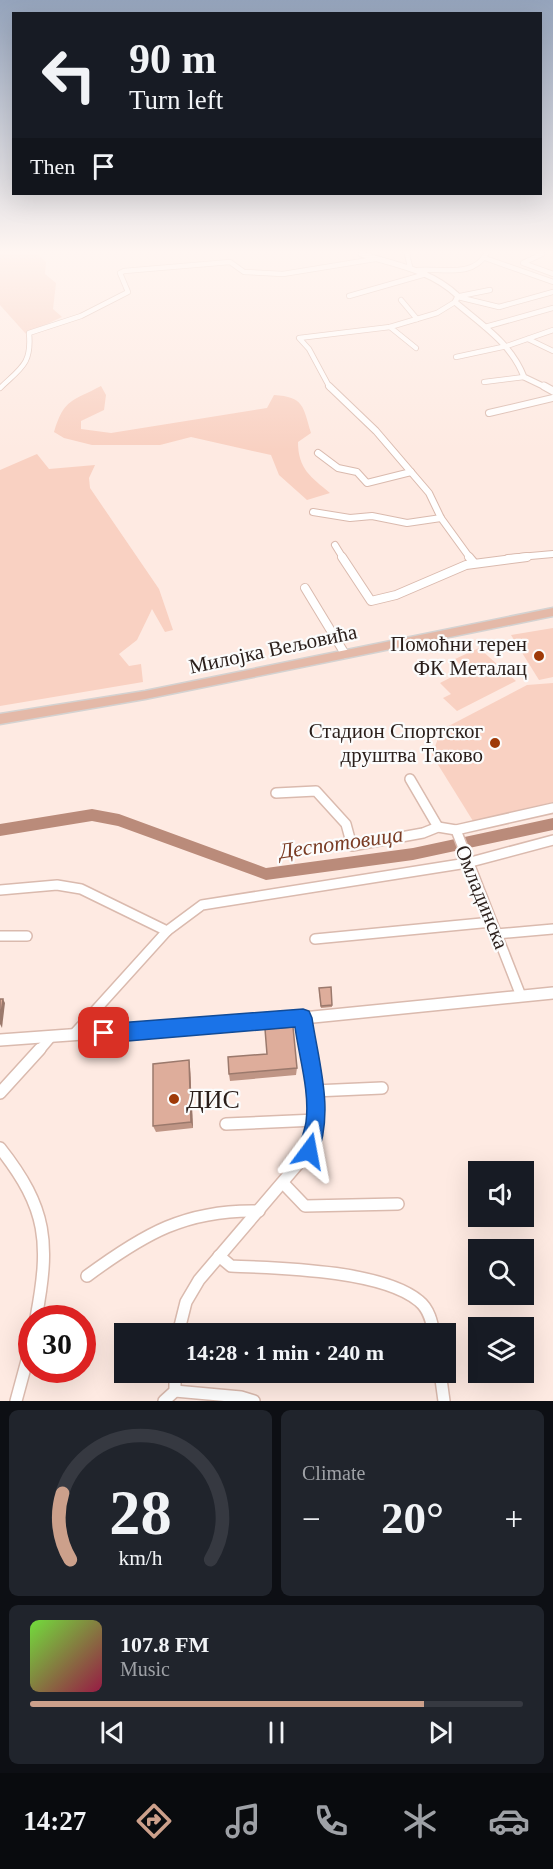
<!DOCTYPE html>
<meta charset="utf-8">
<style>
body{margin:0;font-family:"Times New Roman",serif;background:#20242c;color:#f1f3f6;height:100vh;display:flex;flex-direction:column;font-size:22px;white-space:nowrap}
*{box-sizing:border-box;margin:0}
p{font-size:20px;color:#9ea1a6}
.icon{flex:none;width:33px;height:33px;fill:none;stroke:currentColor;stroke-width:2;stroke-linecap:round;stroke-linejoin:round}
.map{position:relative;height:1401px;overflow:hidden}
.details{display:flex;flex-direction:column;gap:9px;padding:9px;background:#0d0f14;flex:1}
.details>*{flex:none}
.banner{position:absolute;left:12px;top:12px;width:530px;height:183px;border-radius:0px;box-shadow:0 6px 24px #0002;background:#171b24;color:#f1f3f6;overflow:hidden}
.fabs{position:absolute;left:468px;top:1161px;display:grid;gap:12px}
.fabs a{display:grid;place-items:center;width:66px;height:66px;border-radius:0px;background:#171b24;box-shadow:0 6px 24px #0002;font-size:30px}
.speed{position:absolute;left:18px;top:1305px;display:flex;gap:12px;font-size:30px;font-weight:700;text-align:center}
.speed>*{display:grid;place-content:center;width:78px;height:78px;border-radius:50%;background:#171b24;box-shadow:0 6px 24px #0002;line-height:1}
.speed .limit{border:9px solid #d22;background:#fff;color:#111}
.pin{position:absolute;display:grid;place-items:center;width:51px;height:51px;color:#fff;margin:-26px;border-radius:12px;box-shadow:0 3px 9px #0006}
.me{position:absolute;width:66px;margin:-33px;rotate:13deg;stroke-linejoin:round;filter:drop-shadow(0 0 4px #0008)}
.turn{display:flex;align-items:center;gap:21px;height:126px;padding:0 18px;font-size:27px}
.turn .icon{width:78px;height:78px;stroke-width:2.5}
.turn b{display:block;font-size:42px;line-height:51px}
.then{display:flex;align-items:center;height:57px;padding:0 18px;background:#0003;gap:12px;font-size:22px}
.big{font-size:45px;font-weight:600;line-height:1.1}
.details .tile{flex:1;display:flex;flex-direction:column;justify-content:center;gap:9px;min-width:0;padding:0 21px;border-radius:9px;background:#20242c}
.details .dial{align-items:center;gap:0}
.dial svg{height:156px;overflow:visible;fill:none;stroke:#363941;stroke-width:7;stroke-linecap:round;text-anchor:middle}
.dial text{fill:#f1f3f6;stroke:none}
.song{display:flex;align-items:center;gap:18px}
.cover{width:72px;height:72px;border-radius:9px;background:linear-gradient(135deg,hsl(100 70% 55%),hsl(340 70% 35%))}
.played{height:6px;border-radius:3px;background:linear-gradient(90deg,#cca08b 80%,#363941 80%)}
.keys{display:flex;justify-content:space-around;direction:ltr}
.heat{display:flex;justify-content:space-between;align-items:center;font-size:33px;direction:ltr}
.details .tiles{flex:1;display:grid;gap:9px;grid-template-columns:1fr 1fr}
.tile:last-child{grid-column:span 2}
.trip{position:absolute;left:114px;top:1323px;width:342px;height:60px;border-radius:0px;background:#171b24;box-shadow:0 6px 24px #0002;font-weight:600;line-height:60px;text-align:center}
.dock{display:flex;height:96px;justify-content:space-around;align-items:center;background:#090b0e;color:#9ea1a6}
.dock .icon{width:42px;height:42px}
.dock .selected{color:#cca08b}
.dock b{font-size:27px;color:#f1f3f6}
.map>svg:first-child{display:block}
.green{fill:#f9d1c2}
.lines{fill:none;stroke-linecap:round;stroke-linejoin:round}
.river{fill:#ba8b7a;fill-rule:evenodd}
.minor-far4-casing{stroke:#dabaae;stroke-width:6}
.minor-far3-casing{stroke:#dabaae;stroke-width:8}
.minor-far2-casing{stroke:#dabaae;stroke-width:10}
.minor-far1-casing{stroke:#dabaae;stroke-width:12}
.minor-casing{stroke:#dabaae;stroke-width:14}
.tertiary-far2-casing{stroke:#dabaae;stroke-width:7}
.tertiary-far1-casing{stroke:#dabaae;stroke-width:9}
.tertiary-casing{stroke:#dabaae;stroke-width:14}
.primary-casing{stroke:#d4d2d1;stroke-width:3}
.minor-far4{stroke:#fff;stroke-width:4.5}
.minor-far3{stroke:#fff;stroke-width:6}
.minor-far2{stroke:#fff;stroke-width:8}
.minor-far1{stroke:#fff;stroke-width:9}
.minor{stroke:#fff;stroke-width:11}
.tertiary-far2{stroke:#fff;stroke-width:5}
.tertiary-far1{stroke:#fff;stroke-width:7}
.tertiary{stroke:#fff;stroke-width:11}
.primary{fill:#e4b9a8;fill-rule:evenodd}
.wall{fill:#bf9585}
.shaded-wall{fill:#9b796c}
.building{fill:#dead9b;stroke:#9b796c;stroke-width:1.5}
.route{fill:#1a73e8;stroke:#114b97;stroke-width:1.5}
.poi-dot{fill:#9f3a08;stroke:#fcfcfc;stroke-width:2}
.labels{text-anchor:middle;stroke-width:4.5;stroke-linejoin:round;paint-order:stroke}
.poi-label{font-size:21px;fill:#2a1e1a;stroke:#fcfcfc;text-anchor:end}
.street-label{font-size:21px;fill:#2a1e1a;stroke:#fcfcfc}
.water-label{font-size:22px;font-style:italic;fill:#7a3c24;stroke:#fcfcfc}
.near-poi-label{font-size:26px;fill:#2a1e1a;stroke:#fcfcfc;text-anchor:start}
</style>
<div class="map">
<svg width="553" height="1401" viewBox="0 0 553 1401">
<rect width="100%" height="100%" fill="#feeae2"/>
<g class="green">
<polygon points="0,254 38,254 46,262 45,274 56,283 53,309 62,317 26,334 0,305"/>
<path d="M101,386l5,9 -2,15 -23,11v8l30,4 156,-25 7,-13c30,2 29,11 37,38l-13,9c0,27 13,35 32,51l-23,7 -28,-25 -8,-20 -80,-18 -31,8h-68l-28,-7 -10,-6c10,-34 19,-31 47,-46z"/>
<polygon points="37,454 49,469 95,465 89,478 90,488 159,589 173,630 165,632 152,609 137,640 119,654 129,666 141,664 143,682 0,706 0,470"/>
<polygon points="553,628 553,677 539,680 511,635"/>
<polygon points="479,648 516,681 457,711 443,698 451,694 440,683 465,670 455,659"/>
<polygon points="553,683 553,802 496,819 473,821 432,755 441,730 527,685"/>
</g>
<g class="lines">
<polygon class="river" points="92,809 119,814 266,868 413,848 553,818 553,830 413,860 266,880 118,826 92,821 0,836 0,824"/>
<defs>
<g id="minor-far4">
<polyline points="407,254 410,267"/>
<polyline points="542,254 523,263 553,274"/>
<polyline points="485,258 553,282"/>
<path d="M418,270c23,-2 55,8 68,-16"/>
<polyline points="349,296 426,274"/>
<polyline points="460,296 490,290"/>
<polyline points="458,297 499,307 553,292"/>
<polyline points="401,300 417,319"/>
<polyline points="485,327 553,308"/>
<polyline points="528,339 553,351"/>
<polyline points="416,348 390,327 437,313 455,302"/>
<polyline points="456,357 507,346 553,330"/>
<polyline points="484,382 524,377"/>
<path d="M0,388c21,-20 32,-24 29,-55l52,-17 47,-24 -8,-19 4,-2 106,-9 14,10 39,2 92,-15"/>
<polyline points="330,388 309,349 299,338 390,327"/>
</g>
<g id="minor-far3">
<polyline points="329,386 376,431 429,493 441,518 470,558"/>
<polyline points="489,413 553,398"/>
<polyline points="318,453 338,468 357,472 367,483 411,472"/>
<polyline points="313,512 350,518 372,516 407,523 441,518"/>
<polyline points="335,545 343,558"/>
<polyline points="508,558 553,554"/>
</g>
<g id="minor-far2">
<polyline points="342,557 371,601 396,595 466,565 527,557"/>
<polyline points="469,557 474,563"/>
<polyline points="305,588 345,654"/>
</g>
<g id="minor-far1">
<polyline points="410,779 438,827"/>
<polyline points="276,793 316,791 346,824 352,846 423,833 438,827 456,830 553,808"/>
<polyline points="456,830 521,996"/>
<polyline points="0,890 57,885 81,889 167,931"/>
<polyline points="496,934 553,929"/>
<polyline points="0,936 27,936"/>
<polyline points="315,939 492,922"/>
<polyline points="303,1018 308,1051"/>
<polyline points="73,1035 167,931 202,905 467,863 553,840"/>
<polyline points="39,1051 50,1038"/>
</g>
<g id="minor">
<polyline points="314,1091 382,1088"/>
<polyline points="0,1093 40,1049"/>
<polyline points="226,1124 316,1120"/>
<path d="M0,1148c48,61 50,95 36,170"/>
<polyline points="283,1183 305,1206 398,1204"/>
<path d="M219,1256l12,10c48,2 151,4 188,35 10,8 13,21 15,33"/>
<path d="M87,1276c57,-42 99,-67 172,-65"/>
<polyline points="178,1334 186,1302 199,1280 309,1151 316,1120 316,1104 308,1049"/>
<polyline points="440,1372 444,1401"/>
<polyline points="175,1391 241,1397 254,1401"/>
<polyline points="16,1401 32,1342"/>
<polyline points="164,1401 175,1391 175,1372"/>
</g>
<path id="tertiary-far2" d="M361,254c35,11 70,16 97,42l-3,6c27,23 56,41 69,75l23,11"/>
<polyline id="tertiary-far1" points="544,386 553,391"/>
<polyline id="tertiary" points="0,1040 303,1018 553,993"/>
<polygon id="primary" points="553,608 553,616 145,699 0,724 0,714 145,691"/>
</defs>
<use href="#minor-far4" class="minor-far4-casing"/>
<use href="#minor-far3" class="minor-far3-casing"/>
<use href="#minor-far2" class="minor-far2-casing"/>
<use href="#minor-far1" class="minor-far1-casing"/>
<use href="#minor" class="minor-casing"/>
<use href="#tertiary-far2" class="tertiary-far2-casing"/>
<use href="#tertiary-far1" class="tertiary-far1-casing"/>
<use href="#tertiary" class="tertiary-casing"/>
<use href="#primary" class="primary-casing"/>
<use href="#minor-far4" class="minor-far4"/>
<use href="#minor-far3" class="minor-far3"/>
<use href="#minor-far2" class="minor-far2"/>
<use href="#minor-far1" class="minor-far1"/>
<use href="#minor" class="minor"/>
<use href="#tertiary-far2" class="tertiary-far2"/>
<use href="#tertiary-far1" class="tertiary-far1"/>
<use href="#tertiary" class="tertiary"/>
<use href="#primary" class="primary"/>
</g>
<g class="wall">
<polygon points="331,987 332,1007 321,1008 319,990"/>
<polygon points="189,1060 190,1067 193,1128 156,1132 153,1126"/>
<polygon points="297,1068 296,1075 230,1081 229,1074"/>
</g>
<g class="shaded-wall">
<polygon points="3,999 5,1003 2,1028 0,1024 0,1021"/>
<polygon points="189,1060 190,1067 193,1128 191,1122"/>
</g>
<g class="building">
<polygon points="331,987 332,1005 321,1006 319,988"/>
<polygon points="0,999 3,999 0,1021"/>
<polygon points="293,1027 297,1068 229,1074 228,1057 267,1054 265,1029"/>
<polygon points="189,1060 191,1122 153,1126 153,1064"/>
</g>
<linearGradient id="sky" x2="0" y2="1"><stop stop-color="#95a4bc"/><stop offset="0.56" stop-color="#fff6f2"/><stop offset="1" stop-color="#fff6f2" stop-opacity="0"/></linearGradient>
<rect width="553" height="450" fill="url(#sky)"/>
<path class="route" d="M303,1009l6,2 3,7c7,46 23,95 4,140l-7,3 -7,-3c-5,-12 2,-24 4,-36 4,-30 -7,-65 -11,-95l-191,16 -6,-3 -3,-7 3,-6 6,-3z"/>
<g class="poi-dot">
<circle cx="539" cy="656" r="6"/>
<circle cx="495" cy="743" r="6"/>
<circle cx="174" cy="1099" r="6"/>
</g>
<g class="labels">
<g class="poi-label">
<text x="527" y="651">Помоћни терен<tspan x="527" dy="24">ФК Металац</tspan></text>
<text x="483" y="738">Стадион Спортског<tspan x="483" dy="24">друштва Таково</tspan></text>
</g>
<g class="street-label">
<text transform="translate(273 649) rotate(-12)" y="7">Милојка Вељовића</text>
<text transform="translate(482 897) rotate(68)" y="7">Омладинска</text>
</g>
<g class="water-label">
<text transform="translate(341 842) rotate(-8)" y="8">Деспотовица</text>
</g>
<g class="near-poi-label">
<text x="186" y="1108">ДИС</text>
</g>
</g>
</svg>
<div class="fabs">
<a><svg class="icon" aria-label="sound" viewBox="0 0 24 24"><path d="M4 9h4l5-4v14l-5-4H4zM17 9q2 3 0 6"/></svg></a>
<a><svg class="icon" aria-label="search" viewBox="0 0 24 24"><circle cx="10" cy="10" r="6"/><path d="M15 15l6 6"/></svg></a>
<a><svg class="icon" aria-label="layers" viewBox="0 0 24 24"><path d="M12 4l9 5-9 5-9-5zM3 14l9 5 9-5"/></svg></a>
</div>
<div class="speed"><div class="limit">30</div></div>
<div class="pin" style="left:104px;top:1033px;background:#d93025"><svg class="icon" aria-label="arrive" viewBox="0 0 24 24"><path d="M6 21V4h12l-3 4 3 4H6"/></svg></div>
<svg class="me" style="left:309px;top:1151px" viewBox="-20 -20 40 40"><path d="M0-17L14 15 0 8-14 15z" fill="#1a73e8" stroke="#fff" stroke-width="4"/></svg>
<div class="trip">14:28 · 1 min · 240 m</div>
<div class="banner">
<div class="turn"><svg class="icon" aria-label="left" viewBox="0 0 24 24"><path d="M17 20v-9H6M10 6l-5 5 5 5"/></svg><div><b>90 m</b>Turn left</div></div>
<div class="then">Then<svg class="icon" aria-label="arrive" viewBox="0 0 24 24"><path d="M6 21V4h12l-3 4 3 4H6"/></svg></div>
</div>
</div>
<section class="details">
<div class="tiles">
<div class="tile dial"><svg viewBox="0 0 100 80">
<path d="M14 69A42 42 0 1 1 86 69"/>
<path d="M14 69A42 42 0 0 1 10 35" stroke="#cca08b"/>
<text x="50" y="56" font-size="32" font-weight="700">28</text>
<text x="50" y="72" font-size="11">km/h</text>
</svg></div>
<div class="tile"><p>Climate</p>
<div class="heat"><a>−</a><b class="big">20°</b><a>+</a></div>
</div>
<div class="tile">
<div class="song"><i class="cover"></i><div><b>107.8 FM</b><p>Music</p></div></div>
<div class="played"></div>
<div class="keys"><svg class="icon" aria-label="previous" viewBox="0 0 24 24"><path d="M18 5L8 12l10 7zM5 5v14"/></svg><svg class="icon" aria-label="pause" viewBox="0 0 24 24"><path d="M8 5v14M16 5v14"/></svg><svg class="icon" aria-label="next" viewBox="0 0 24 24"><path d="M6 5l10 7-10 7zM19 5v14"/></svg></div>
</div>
</div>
</section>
<nav class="dock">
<b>14:27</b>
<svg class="icon selected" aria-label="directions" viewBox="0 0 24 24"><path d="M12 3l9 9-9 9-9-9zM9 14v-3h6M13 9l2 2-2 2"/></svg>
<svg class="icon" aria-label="music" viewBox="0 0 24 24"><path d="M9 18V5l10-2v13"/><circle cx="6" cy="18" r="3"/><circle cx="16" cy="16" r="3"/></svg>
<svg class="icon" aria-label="phone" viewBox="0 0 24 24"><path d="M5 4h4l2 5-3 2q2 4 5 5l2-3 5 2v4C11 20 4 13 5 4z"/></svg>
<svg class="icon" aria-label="climate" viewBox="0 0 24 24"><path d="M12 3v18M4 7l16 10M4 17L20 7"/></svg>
<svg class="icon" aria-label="car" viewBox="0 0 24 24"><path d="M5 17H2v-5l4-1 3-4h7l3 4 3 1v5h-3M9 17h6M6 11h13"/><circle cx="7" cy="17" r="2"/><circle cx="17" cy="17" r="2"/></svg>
</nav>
